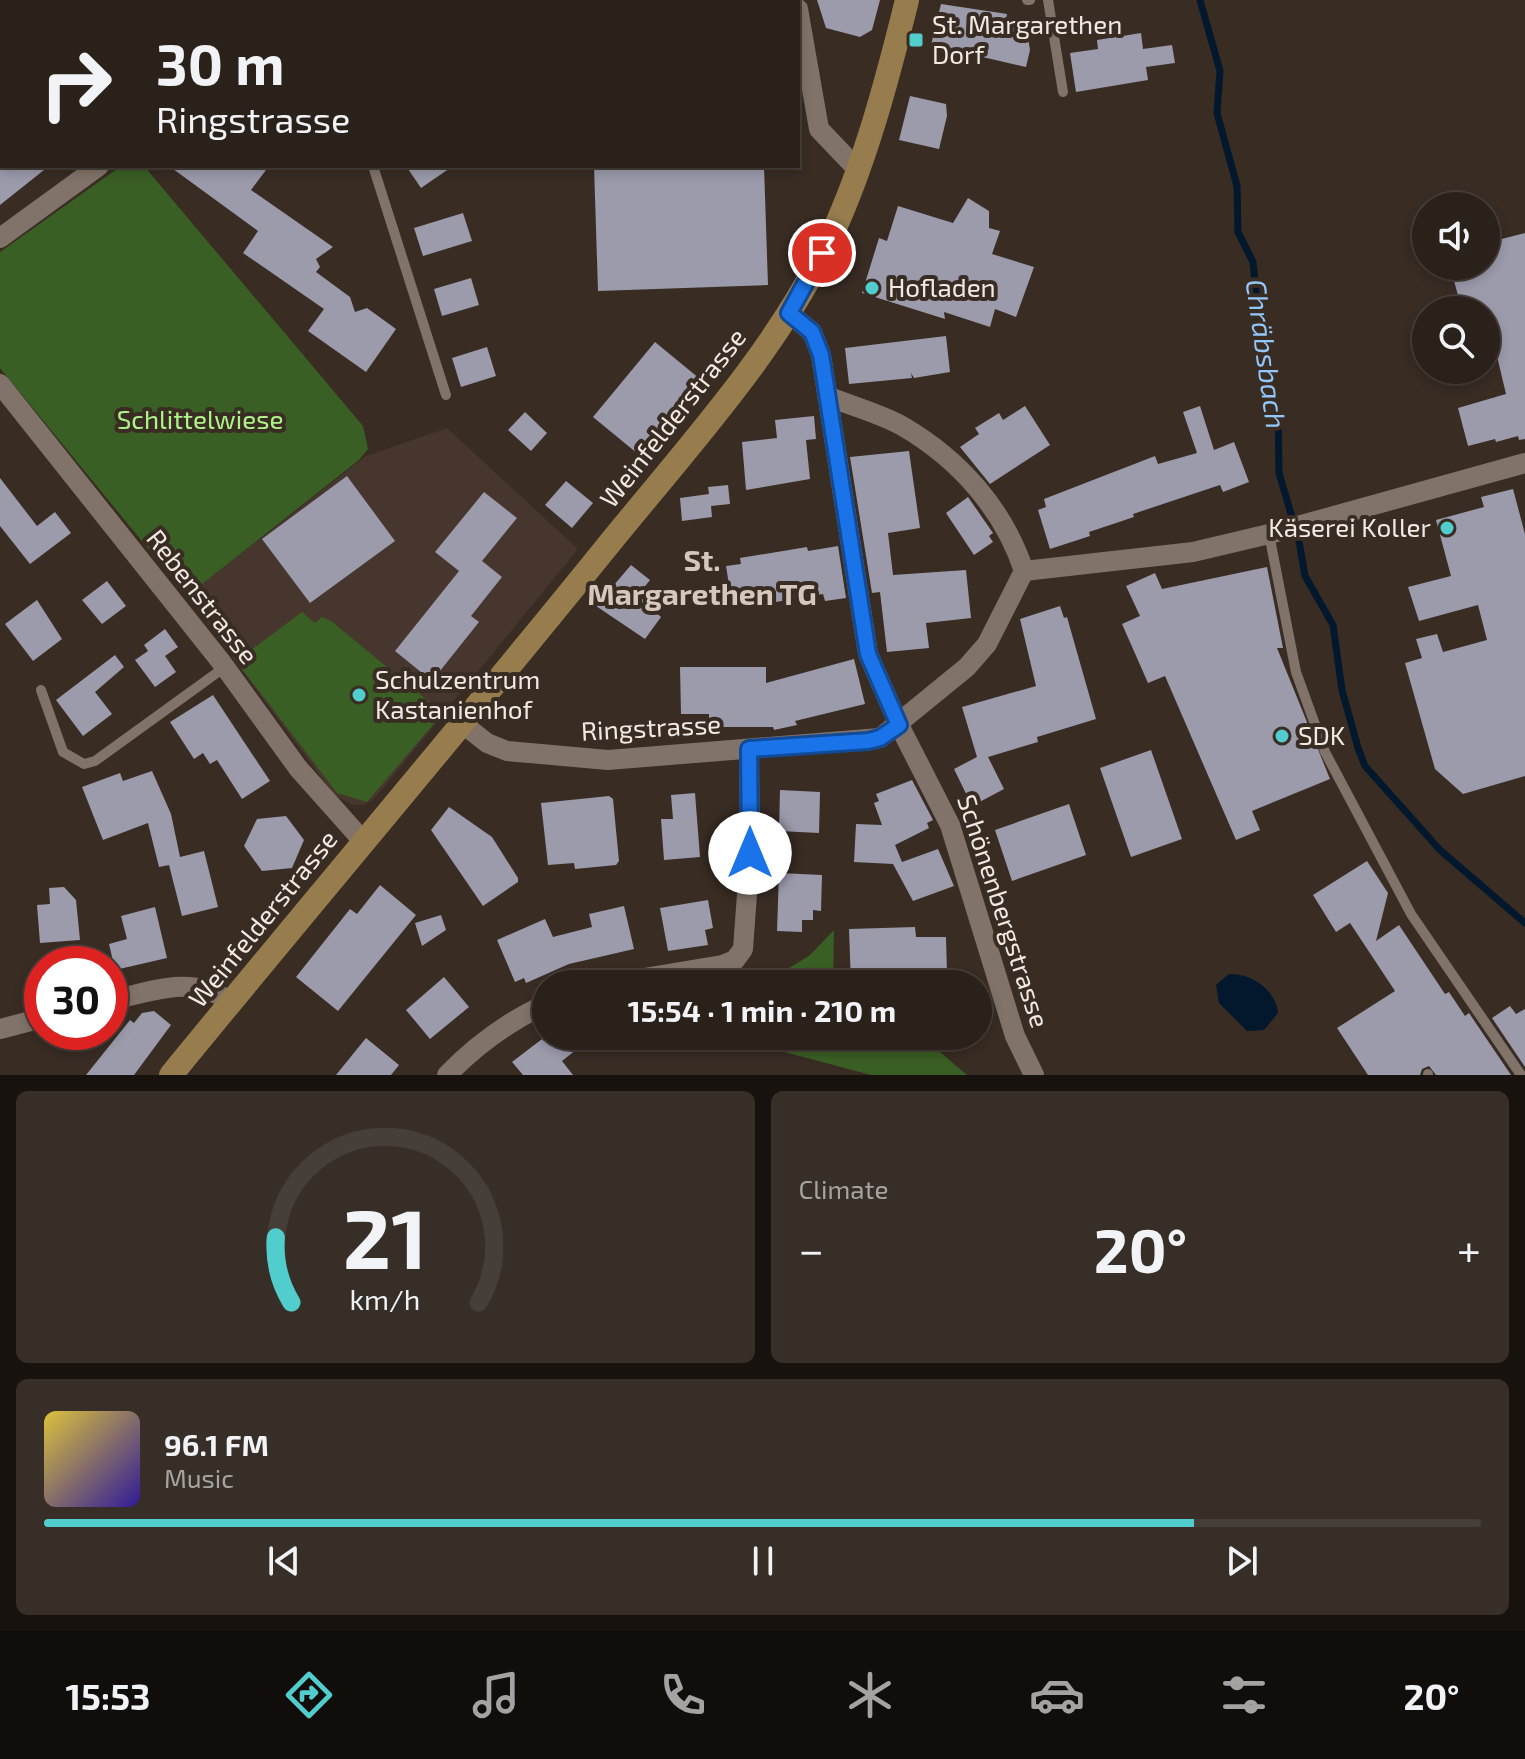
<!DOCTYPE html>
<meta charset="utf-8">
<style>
body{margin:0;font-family:"Exo 2",sans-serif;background:#362e27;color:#f1f3f6;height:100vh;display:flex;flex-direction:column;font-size:30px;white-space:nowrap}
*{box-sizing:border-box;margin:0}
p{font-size:26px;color:#a5a3a2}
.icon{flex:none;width:44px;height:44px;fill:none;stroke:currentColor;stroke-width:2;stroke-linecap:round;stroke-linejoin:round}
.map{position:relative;height:1075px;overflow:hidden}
.details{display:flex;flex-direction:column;gap:16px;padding:16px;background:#17120e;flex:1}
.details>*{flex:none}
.banner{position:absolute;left:0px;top:0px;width:800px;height:168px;box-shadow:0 4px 12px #0003,0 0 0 2px #463e39;background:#2a211a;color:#f1f3f6;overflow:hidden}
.tools{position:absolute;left:1412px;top:192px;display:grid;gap:16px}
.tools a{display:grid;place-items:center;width:88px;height:88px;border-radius:50%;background:#2a211a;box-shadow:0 4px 12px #0003,0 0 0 2px #463e39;font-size:40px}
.speed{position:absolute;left:24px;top:946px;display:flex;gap:16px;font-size:40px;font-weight:700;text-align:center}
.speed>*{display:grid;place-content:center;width:104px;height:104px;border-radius:50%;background:#2a211a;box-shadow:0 4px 12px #0003,0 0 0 2px #463e39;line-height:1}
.speed .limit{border:12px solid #d22;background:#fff;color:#111}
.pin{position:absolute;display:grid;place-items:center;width:68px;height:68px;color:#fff;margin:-34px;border:4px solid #fff;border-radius:50%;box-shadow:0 2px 8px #0007}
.me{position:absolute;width:88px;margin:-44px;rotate:0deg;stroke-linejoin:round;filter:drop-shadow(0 0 6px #0008)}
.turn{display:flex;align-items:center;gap:28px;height:168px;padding:0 24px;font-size:36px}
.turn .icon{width:104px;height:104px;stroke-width:2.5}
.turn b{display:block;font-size:56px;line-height:68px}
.big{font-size:60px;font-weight:700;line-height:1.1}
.details .tile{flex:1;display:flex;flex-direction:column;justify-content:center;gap:12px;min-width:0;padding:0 28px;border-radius:12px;background:#362e27}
.details .dial{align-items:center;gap:0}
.dial svg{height:208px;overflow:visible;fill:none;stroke:#463e39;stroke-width:7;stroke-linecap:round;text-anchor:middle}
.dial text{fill:#f1f3f6;stroke:none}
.song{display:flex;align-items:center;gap:24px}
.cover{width:96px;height:96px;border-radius:12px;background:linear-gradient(135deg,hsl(50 70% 55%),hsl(250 70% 35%))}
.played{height:8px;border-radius:4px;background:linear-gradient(90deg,#52cdcd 80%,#463e39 80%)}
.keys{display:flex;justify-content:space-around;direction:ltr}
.heat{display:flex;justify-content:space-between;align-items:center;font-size:44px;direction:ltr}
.details .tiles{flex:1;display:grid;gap:16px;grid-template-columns:1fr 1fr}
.tile:last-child{grid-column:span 2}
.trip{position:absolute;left:532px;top:970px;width:460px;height:80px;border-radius:40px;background:#2a211a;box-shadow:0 4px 12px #0003,0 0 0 2px #463e39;font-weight:700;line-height:80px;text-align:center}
.menu{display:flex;height:128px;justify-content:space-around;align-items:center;background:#110d0a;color:#a5a3a2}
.menu .icon{width:56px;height:56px}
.menu .current{color:#52cdcd}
.menu b{font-size:36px;color:#f1f3f6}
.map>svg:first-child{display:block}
.education{fill:#47362d}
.green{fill:#3a5f24}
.water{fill:#03182c}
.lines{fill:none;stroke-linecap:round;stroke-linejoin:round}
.stream{stroke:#03182c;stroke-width:7}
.building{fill:#9b9bac}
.lane{stroke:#817369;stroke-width:10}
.street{stroke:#817369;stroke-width:20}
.secondary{stroke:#977c4d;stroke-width:24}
.route-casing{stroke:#114b97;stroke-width:20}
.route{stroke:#1a73e8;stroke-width:14}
.poi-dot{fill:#52cdcd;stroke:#382c23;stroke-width:3}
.labels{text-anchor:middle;stroke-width:8;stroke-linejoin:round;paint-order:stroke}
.poi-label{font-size:26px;fill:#f1e9e3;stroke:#382c23;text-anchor:start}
.street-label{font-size:26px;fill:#f1e9e3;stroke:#382c23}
.park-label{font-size:26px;fill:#aff28a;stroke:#382c23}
.water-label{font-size:28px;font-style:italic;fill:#93c6f9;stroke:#382c23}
.quarter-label{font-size:30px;font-weight:bold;fill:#d6c6bb;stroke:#382c23}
</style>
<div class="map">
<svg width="1525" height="1075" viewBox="0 0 1525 1075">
<rect width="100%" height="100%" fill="#382c23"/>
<polygon class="education" points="447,428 578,549 374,799 364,805 353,805 334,795 187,596 366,456"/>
<g class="green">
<polygon points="121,166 144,166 363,426 368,449 359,460 187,596 0,368 0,252"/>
<polygon points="302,612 315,623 322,617 331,621 443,713 367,802 337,793 236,661"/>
<polygon points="834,930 833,984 708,984 710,976 772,978 809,956"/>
<polygon points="724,1036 921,1036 967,1075 871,1075"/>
</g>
<path class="water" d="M1229,974c22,-1 47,16 49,39l-14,17 -17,1 -28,-28 -3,-18z"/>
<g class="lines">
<polyline class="stream" points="1200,0 1220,71 1217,113 1237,186 1238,232 1253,262 1264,369 1278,408 1279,473 1299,541 1305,576 1333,625 1342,690 1358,748 1365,766 1440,850 1525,923"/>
</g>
<g class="building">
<polygon points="817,0 880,0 872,30 860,37 826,28"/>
<polygon points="941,4 1007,14 1006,20 1026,25 1030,50 1026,67 931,45"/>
<polygon points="1141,33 1143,49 1172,45 1175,63 1146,67 1148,80 1076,92 1070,53 1098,49 1097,40"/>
<polygon points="910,96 946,104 947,116 939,149 899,140"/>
<polygon points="0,166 49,166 0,205"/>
<polygon points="169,166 269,166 251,190 333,247 316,259 320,267 316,272 350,297 355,312 367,308 396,329 366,372 308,331 324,309 243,253 258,231"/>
<polygon points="406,166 453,166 421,188"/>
<polygon points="594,166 764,166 768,285 598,291"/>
<polygon points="968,198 989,211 989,228 1000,231 992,254 1034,267 1016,317 995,309 990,327 944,312 945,319 862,293 879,238 887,241 898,206 953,223"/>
<polygon points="463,213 472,241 423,256 414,228"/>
<polygon points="1525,233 1525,439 1519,440 1518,436 1496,442 1495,439 1468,446 1458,408 1506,394 1486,310 1462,310 1450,266 1486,266 1486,243"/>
<polygon points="471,278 479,305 442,316 434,289"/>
<polygon points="946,336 950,372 914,378 911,373 912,378 849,384 845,348"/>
<polygon points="655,342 700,379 638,454 593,417"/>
<polygon points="487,347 496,376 461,387 452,358"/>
<polygon points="1025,406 1050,445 990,484 960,447 979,434 975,428 999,413 1003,420"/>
<polygon points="1200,406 1214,450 1234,442 1249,482 1223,492 1220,485 1133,514 1134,517 1089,532 1090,536 1050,549 1038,510 1046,507 1044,499 1155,456 1158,464 1197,453 1183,412"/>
<polygon points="525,412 547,433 531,451 508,430"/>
<polygon points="814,416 816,439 806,440 810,479 746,490 742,442 777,438 775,420"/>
<polygon points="909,451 920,528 888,533 893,575 966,570 971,618 926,623 929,648 887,652 880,592 872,593 850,457"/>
<polygon points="347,476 395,541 310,603 262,539"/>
<polygon points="0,478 37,526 55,512 71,533 30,564 0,526"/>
<polygon points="566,481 593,503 572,528 545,505"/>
<polygon points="728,485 730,504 711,506 712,517 682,521 680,498 709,494 708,487"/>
<polygon points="1513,489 1525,534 1525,776 1463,794 1435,769 1405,663 1422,658 1416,639 1437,634 1443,652 1487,640 1478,605 1419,621 1408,587 1451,576 1436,520 1484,507 1481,497"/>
<polygon points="484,492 517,518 482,561 502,577 471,616 479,622 432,681 395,651 459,571 435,552"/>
<polygon points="968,497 993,533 989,536 993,542 974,555 946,513"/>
<polygon points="838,546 846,598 825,601 823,594 770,603 769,600 732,604 726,566 741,564 740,558 807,547 808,551"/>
<polygon points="631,565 650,580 638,595 661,617 645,639 596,606"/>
<polygon points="1267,567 1283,648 1277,648 1330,779 1252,811 1260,830 1236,840 1165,676 1148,683 1122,624 1140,616 1126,586 1155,573 1162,589"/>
<polygon points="107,581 126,606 102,624 82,600"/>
<polygon points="37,600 62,639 33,661 5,624"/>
<polygon points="1060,606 1064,618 1067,617 1096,719 1037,737 1038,742 988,757 1004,789 972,806 954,769 977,757 962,707 1036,686 1020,619"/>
<polygon points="165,629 178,647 165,656 176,672 155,687 135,660 148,651 144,645"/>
<polygon points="115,655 124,667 95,692 112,714 83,736 56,700"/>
<polygon points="854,659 865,704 795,721 797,725 774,730 773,727 709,727 709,714 681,714 680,667 766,667 766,683"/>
<polygon points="213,695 270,781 242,799 217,760 210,764 203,753 194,759 170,722"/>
<polygon points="1151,750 1182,839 1131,857 1100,768"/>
<polygon points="152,771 171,814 180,857 204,851 218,907 182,916 169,865 159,867 148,823 103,840 82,787 120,773 123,781"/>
<polygon points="912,780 933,820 927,823 929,828 895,845 902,862 938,849 954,886 913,901 893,864 854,862 856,824 882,825 874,803 879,801 876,794"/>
<polygon points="780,790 820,792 819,833 779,831"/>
<polygon points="695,793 700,857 664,860 661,819 673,819 671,795"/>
<polygon points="609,796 613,799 619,861 616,865 575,869 574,863 548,865 541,803"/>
<polygon points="1069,804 1086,855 1012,881 995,830"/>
<polygon points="449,807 492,837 518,878 518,882 483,906 431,830"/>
<polygon points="286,816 304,840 292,868 262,871 244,846 257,819"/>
<polygon points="1367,861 1388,893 1376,941 1399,925 1445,994 1449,992 1465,1016 1469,1013 1511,1075 1436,1075 1429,1066 1422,1069 1420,1075 1368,1075 1337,1028 1395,991 1350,923 1336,932 1313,895"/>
<polygon points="779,873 822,875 821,911 813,910 813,920 802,920 802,932 777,931"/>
<polygon points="380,885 416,915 338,1011 296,977 350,909 357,914"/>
<polygon points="64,887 76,900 80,940 40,943 37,905 50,904 49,888"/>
<polygon points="708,900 713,928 705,930 708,945 668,951 660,908"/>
<polygon points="624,906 634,949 569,964 526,983 524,978 515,982 497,940 545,919 553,937 592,927 589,914"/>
<polygon points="155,907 167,958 115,970 109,944 127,939 121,916"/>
<polygon points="441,915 446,930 422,946 415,923"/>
<polygon points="915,927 916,937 946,937 947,974 914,975 915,983 851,984 849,929"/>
<polygon points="444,977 469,1007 430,1039 406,1010"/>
<polygon points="1510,1006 1516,1014 1525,1009 1525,1067 1492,1018"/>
<polygon points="154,1011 171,1025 134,1075 86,1075 130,1020 134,1023 142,1013"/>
<polygon points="546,1036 566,1036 577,1049 562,1061 573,1075 523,1075 512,1062"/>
<polygon points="366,1038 399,1065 391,1075 336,1075"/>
</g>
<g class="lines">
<g class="lane">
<polyline points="1027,0 1030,0"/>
<polyline points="1048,0 1063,92"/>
<polyline points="373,166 446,395"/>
<polyline points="1269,534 1296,672 1325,752 1411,914 1521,1075"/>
<polyline points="41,690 63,752 84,764 95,761 225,667"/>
<polyline points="1428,1074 1428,1075"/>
</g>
<g class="street">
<polyline points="327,2 330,0"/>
<polyline points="798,9 819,129 858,170"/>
<polyline points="0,238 99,166"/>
<polyline points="789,313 812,332 821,355 868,654 899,725 950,825 1015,1036 1034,1075"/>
<polyline points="0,384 222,663 298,768 363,841"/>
<path d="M830,397c24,10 52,17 74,30 56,33 100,83 120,144"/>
<polyline points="1024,571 1193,552 1269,534 1525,463"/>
<polyline points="463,724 487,743 507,751 608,760 880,738 967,667 987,644 1024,571"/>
<polyline points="608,984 722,965 735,960 743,949 750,853 749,749"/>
<path d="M110,1001c43,-10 82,-27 121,1"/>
<polyline points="0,1029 42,1018"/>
<path d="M447,1075c30,-31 60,-53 99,-71"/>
</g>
<path class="secondary" d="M171,1075c144,-176 291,-349 434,-526 79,-98 170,-195 225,-310 35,-75 57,-158 77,-239"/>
</g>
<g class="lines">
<defs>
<polyline id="route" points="750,853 749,749 868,741 880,738 899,725 868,654 821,355 812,332 789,313 822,253"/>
</defs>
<use href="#route" class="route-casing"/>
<use href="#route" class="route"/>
</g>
<g class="poi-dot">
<rect x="908" y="32" width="16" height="16" rx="4"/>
<circle cx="872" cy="288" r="8"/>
<circle cx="1447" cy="528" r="8"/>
<circle cx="359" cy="695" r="8"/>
<circle cx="1282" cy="736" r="8"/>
</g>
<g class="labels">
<g class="poi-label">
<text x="932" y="34">St. Margarethen<tspan x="932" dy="30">Dorf</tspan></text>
<text x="888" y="297">Hofladen</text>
<text x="1431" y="537" text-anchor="end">Käserei Koller</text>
<text x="375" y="689">Schulzentrum<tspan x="375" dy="30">Kastanienhof</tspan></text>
<text x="1298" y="745">SDK</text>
</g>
<g class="street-label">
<text transform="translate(673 418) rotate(-52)" y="9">Weinfelderstrasse</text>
<text transform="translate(202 597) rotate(52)" y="9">Rebenstrasse</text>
<text transform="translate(651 728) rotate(-3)" y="9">Ringstrasse</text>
<text transform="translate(1003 911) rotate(72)" y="9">Schönenbergstrasse</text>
<text transform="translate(263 919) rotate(-51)" y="9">Weinfelderstrasse</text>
</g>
<g class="park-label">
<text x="200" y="429">Schlittelwiese</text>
</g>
<g class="water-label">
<text transform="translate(1266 354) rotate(82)" y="10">Chräbsbach</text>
</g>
<g class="quarter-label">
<text x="702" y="571">St.<tspan x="702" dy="34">Margarethen TG</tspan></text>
</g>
</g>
</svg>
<div class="tools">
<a><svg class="icon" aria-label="sound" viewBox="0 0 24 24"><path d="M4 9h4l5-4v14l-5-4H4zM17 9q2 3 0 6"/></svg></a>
<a><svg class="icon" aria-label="search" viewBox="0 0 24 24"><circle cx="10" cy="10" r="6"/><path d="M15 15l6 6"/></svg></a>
</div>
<div class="speed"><div class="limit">30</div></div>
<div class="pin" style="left:822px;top:253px;background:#d93025"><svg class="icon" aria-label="arrive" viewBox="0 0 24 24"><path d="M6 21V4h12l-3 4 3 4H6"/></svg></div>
<svg class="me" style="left:750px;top:853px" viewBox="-20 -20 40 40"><circle r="19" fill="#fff"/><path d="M0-13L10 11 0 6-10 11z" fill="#1a73e8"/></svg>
<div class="trip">15:54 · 1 min · 210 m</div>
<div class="banner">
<div class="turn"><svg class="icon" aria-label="right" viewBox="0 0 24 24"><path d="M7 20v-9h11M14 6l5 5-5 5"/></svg><div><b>30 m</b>Ringstrasse</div></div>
</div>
</div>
<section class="details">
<div class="tiles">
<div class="tile dial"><svg viewBox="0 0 100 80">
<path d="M14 69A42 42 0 1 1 86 69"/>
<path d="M14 69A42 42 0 0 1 8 44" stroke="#52cdcd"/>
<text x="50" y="56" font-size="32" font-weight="700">21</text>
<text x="50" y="72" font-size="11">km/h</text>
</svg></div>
<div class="tile"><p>Climate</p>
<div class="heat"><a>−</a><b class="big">20°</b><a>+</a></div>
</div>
<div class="tile">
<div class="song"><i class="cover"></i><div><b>96.1 FM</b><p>Music</p></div></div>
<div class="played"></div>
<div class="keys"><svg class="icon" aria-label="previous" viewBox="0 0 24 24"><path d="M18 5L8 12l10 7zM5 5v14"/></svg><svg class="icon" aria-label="pause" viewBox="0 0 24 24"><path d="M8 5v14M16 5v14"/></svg><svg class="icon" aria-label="next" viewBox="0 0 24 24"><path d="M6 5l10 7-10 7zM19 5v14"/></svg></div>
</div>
</div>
</section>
<nav class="menu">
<b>15:53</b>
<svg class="icon current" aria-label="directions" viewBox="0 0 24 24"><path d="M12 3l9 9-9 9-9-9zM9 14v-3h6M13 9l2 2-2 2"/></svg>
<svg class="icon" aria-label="music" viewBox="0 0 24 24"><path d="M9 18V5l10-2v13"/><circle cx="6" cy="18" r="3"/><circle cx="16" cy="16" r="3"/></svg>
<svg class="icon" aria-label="phone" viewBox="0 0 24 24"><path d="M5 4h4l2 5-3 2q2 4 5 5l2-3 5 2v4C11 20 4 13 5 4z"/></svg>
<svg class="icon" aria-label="climate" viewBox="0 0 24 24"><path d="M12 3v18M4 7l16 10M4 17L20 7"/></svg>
<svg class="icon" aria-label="car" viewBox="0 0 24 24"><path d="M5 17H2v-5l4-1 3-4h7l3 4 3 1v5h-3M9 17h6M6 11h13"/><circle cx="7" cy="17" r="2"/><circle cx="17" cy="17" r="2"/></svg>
<svg class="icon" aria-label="filters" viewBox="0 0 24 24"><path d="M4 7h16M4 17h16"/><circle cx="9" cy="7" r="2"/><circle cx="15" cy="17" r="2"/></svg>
<b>20°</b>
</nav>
